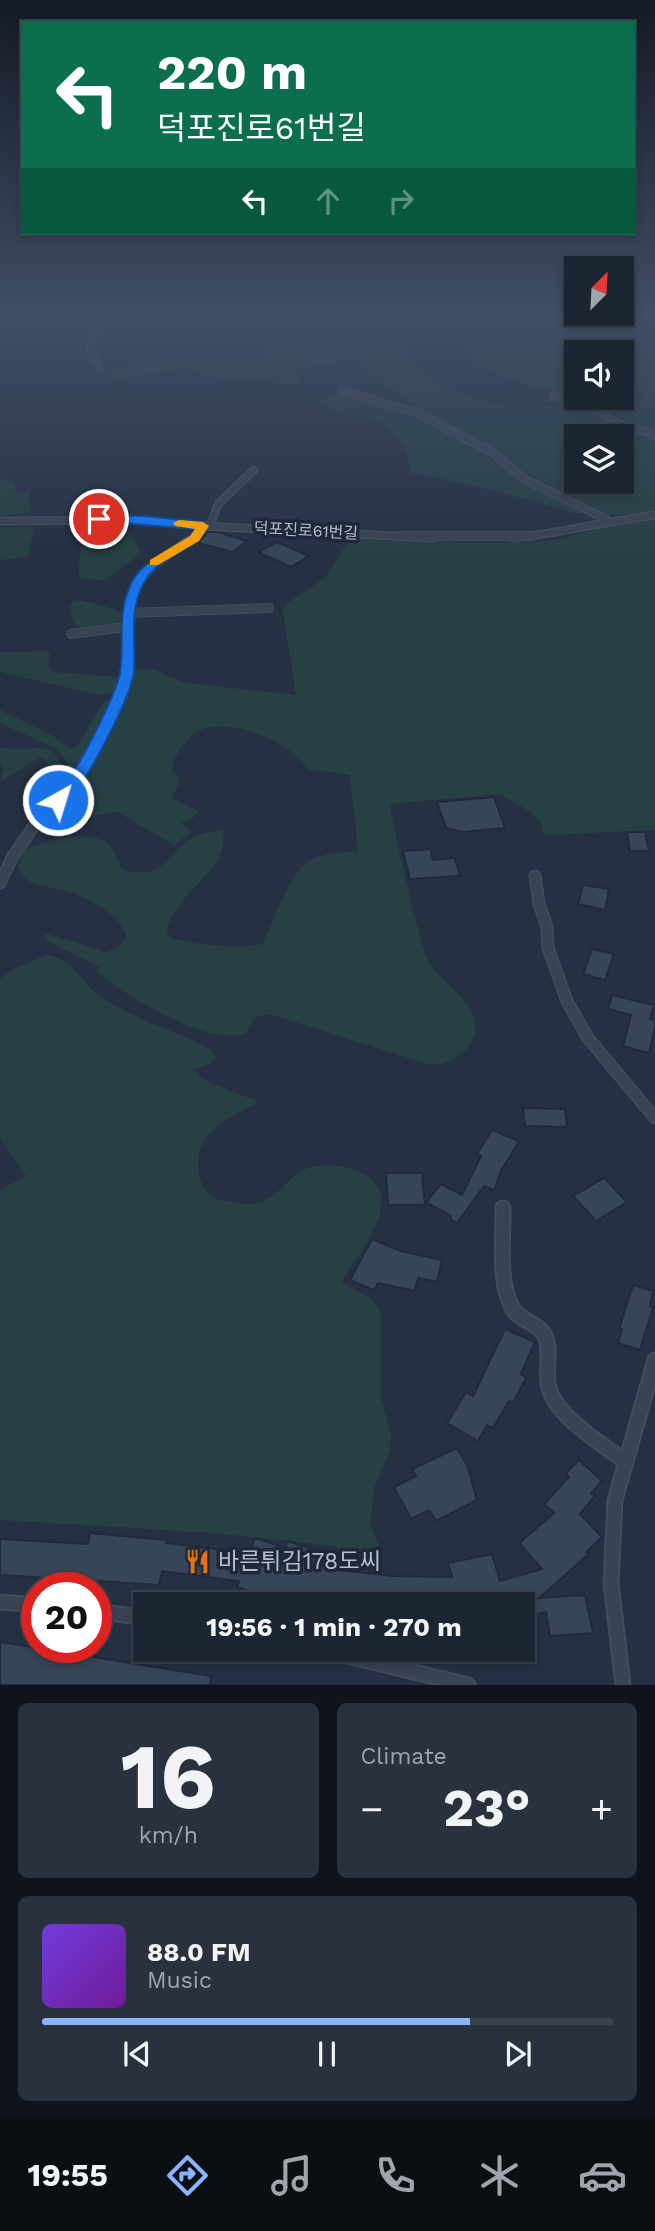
<!DOCTYPE html>
<meta charset="utf-8">
<style>
body{margin:0;font-family:"Work Sans","Noto Sans KR",sans-serif;background:#29313e;color:#f1f3f6;height:100vh;display:flex;flex-direction:column;font-size:26px;white-space:nowrap}
*{box-sizing:border-box;margin:0}
p{font-size:23px;color:#a0a5ac}
.icon{flex:none;width:38px;height:38px;fill:none;stroke:currentColor;stroke-width:2;stroke-linecap:round;stroke-linejoin:round}
.map{position:relative;height:1685px;overflow:hidden}
.side{display:flex;flex-direction:column;gap:18px;padding:18px;background:#0f141c;flex:1}
.side>*{flex:none}
.top-card{position:absolute;left:21px;top:21px;width:614px;height:214px;border-radius:0px;box-shadow:0 4px 10px #0003,0 0 0 2px #3a424d;background:#0b6e4f;color:#fff;overflow:hidden}
.needle{width:46px;rotate:24deg}
.tools{position:absolute;left:564px;top:256px;display:grid;gap:14px}
.tools a{display:grid;place-items:center;width:70px;height:70px;border-radius:0px;background:#1c2532;box-shadow:0 4px 10px #0003,0 0 0 2px #3a424d;font-size:35px}
.speed{position:absolute;left:21px;top:1572px;display:flex;gap:14px;font-size:35px;font-weight:700;text-align:center}
.speed>*{display:grid;place-content:center;width:91px;height:91px;border-radius:50%;background:#1c2532;box-shadow:0 4px 10px #0003,0 0 0 2px #3a424d;line-height:1}
.speed .limit{border:10px solid #d22;background:#fff;color:#111}
.pin{position:absolute;display:grid;place-items:center;width:60px;height:60px;color:#fff;margin:-30px;border:4px solid #fff;border-radius:50%;box-shadow:0 2px 7px #0007}
.me{position:absolute;width:77px;margin:-38px;rotate:39deg;stroke-linejoin:round;filter:drop-shadow(0 0 5px #0008)}
.turn{display:flex;align-items:center;gap:24px;height:147px;padding:0 21px;font-size:32px}
.turn .icon{width:91px;height:91px;stroke-width:2.5}
.turn b{display:block;font-size:49px;line-height:60px}
.lanes{display:flex;align-items:center;height:66px;padding:0 21px;background:#0003;justify-content:center;gap:35px;direction:ltr}
.lanes .off{opacity:.35}
.big{font-size:52px;font-weight:700;line-height:1.1}
.side .card{flex:1;display:flex;flex-direction:column;justify-content:center;gap:10px;min-width:0;padding:0 24px;border-radius:10px;background:#29313e}
.side .dial{align-items:center;gap:0}
.dial b{font-size:91px;line-height:1}
.song{display:flex;align-items:center;gap:21px}
.cover{width:84px;height:84px;border-radius:10px;background:linear-gradient(135deg,hsl(260 70% 55%),hsl(280 70% 35%))}
.played{height:7px;border-radius:4px;background:linear-gradient(90deg,#8bb4fd 75%,#3a424d 75%)}
.keys{display:flex;justify-content:space-around;direction:ltr}
.heat{display:flex;justify-content:space-between;align-items:center;font-size:38px;direction:ltr}
.side .tiles{flex:1;display:grid;gap:18px;grid-template-columns:1fr 1fr}
.card:last-child{grid-column:span 2}
.trip{position:absolute;left:133px;top:1592px;width:402px;height:70px;border-radius:0px;background:#1c2532;box-shadow:0 4px 10px #0003,0 0 0 2px #3a424d;font-weight:700;line-height:70px;text-align:center}
.dock{display:flex;height:112px;justify-content:space-around;align-items:center;background:#0b0f14;color:#a0a5ac}
.dock .icon{width:49px;height:49px}
.dock .selected{color:#8bb4fd}
.dock b{font-size:32px;color:#f1f3f6}
.map>svg:first-child{display:block}
.green{fill:#274044;fill-rule:evenodd}
.building{fill:#374559;stroke:#202a3a;stroke-width:2}
.lines{fill:none;stroke-linecap:round;stroke-linejoin:round}
.service-far3-casing{stroke:#434c5c;stroke-width:9}
.service-far2-casing{stroke:#434c5c;stroke-width:10}
.service-far1-casing{stroke:#434c5c;stroke-width:13}
.service-casing{stroke:#434c5c;stroke-width:17}
.service-far3{stroke:#394352;stroke-width:6}
.service-far2{stroke:#394352;stroke-width:8}
.service-far1{stroke:#394352;stroke-width:10}
.service{stroke:#394352;stroke-width:13}
.route{fill:#1a73e8;stroke:#114b97;stroke-width:2}
.slow{fill:#f59e0b}
.labels{text-anchor:middle;stroke-width:7;stroke-linejoin:round;paint-order:stroke}
.far-street-label{font-size:16px;fill:#b6becc;stroke:#1e2838}
.near-poi-label{font-size:23px;fill:#b6becc;stroke:#1e2838;text-anchor:start}
</style>
<div class="map">
<svg width="655" height="1685" viewBox="0 0 655 1685">
<rect width="100%" height="100%" fill="#253143"/>
<g class="green">
<path d="M508,318h96l51,22v91c-29,-7 -50,-26 -78,-34h44v-45h-45v45c-28,-6 -122,-25 -116,-61l15,-12z"/>
<path d="M354,321c12,9 25,0 36,7 16,9 11,14 18,26 17,29 61,45 92,51 28,6 59,-4 86,4 25,8 42,28 69,30v74l-46,2 -64,-26 42,24h-13l-81,-23 -84,-18c3,-25 -16,-44 -39,-54 -9,-3 -19,0 -28,-3 -8,-3 -17,-9 -25,-13l20,-8 75,15 -6,-11 -26,-15 -26,-25 -58,12 6,15 -80,-7 -21,-4 -12,-6 -71,11 -9,-5 13,-6 46,-9 80,2 12,-5 7,-13 17,-9zM576,436h45v45h-45z"/>
<polygon points="0,478 14,482 16,492 29,491 31,512 0,516"/>
<path d="M655,518v312l-111,5 -3,-13 -10,-10 -31,-18 -111,10c9,41 17,81 28,121 4,13 7,29 14,40 13,20 47,37 44,65 -3,22 -28,38 -47,34l-158,-50c-14,2 -19,4 -22,18 -37,18 -124,-37 -152,-61l4,-4 -53,-26 -3,-8 62,19 11,-4 10,-10c-5,-25 -42,-42 -64,-48 -11,-3 -28,-4 -37,-11 -4,-3 -6,-9 -8,-14l6,-14c19,-11 69,-24 87,-4 13,15 0,27 34,25 23,-2 29,-23 47,-34 9,-5 21,-7 31,-8 6,46 -52,61 -56,105 12,10 84,15 97,8 9,-22 25,-69 45,-82 13,-9 34,-8 49,-10l-8,-76 -43,-6c-14,-27 -80,-54 -110,-38 -7,4 -13,13 -18,20 -4,7 -8,12 -7,19l6,6 1,7 -8,15 28,13 -6,7 -13,4 11,10 -17,13 -58,-34 -46,11 -22,-4 32,-35 45,-89 6,-20 6,-5 17,1 32,13 110,12 -13,-84 2,-6 41,-28 24,-38 11,-3 106,7 65,-1 29,-3 54,-15z"/>
<polygon points="34,527 28,557 0,560 0,528"/>
<path d="M97,532l33,3 10,15v4l-35,26 -26,-2c1,-17 -2,-41 18,-46z"/>
<polygon points="80,600 121,611 121,619 118,623 80,628 74,623 70,605 73,601"/>
<polygon points="50,651 48,666 51,672 122,677 116,692 100,695 0,672 0,652"/>
<polygon points="104,701 110,701 111,703 76,771 72,770 57,749 0,723 0,710 53,736 70,749 78,745"/>
<path d="M0,747c39,9 49,-17 69,34l-48,55 32,-47c0,-11 -3,-27 -13,-32l-40,25 4,-14 -4,-5z"/>
<path d="M46,955c28,4 34,27 55,42 34,24 74,32 110,53l5,8 -7,6 -16,5 7,8 11,6 48,19c-27,14 -61,27 -61,62 0,15 4,23 15,34 13,3 29,7 43,5 22,-3 32,-28 52,-35 17,-5 38,-3 53,5 48,24 -2,79 -20,109l30,17 10,13v86l10,36 -1,17 -15,34 -5,39 12,30c-127,-22 -254,-26 -382,-34v-330l26,-14 -26,-38v-158l9,-8z"/>
</g>
<g class="building">
<polygon points="208,532 218,532 247,541 233,552 198,543"/>
<polygon points="277,542 309,556 291,567 258,552"/>
<polygon points="494,797 505,828 462,832 446,828 437,802"/>
<polygon points="627,832 645,832 649,851 630,851"/>
<polygon points="430,849 433,860 455,858 460,876 410,879 403,851"/>
<polygon points="583,885 609,889 605,910 578,904"/>
<polygon points="592,949 614,954 605,980 583,974"/>
<polygon points="612,995 654,1005 650,1019 655,1020 655,1028 649,1053 623,1046 631,1015 608,1009"/>
<polygon points="523,1108 565,1109 567,1127 525,1126"/>
<polygon points="492,1130 519,1141 501,1171 494,1190 484,1186 457,1223 450,1219 451,1216 426,1202 441,1184 462,1195 481,1156 477,1154"/>
<polygon points="386,1173 422,1173 425,1205 388,1205"/>
<polygon points="604,1178 627,1202 596,1221 573,1196"/>
<polygon points="372,1239 401,1251 442,1260 437,1282 418,1278 415,1291 378,1283 374,1290 350,1280"/>
<polygon points="633,1285 653,1291 650,1306 653,1307 640,1350 618,1343 622,1329 619,1329"/>
<polygon points="505,1329 535,1342 521,1374 526,1378 513,1403 509,1401 493,1428 487,1425 478,1441 447,1423 466,1392 473,1396"/>
<polygon points="457,1448 468,1467 477,1500 436,1521 429,1510 411,1519 394,1487 416,1476 412,1469"/>
<polygon points="579,1460 602,1481 591,1493 595,1496 580,1514 602,1537 586,1552 589,1554 539,1598 585,1595 593,1633 550,1636 546,1612 523,1618 523,1605 486,1605 483,1596 454,1602 454,1605 304,1605 270,1594 268,1598 237,1587 239,1581 162,1571 159,1585 0,1575 0,1539 88,1544 90,1533 167,1540 166,1543 249,1553 255,1538 286,1548 287,1541 331,1555 326,1569 394,1576 452,1577 448,1563 492,1554 500,1581 542,1569 519,1543 554,1513 544,1504 569,1477 566,1473"/>
<polygon points="0,1642 211,1676 210,1685 0,1685"/>
</g>
<g class="lines">
<defs>
<g id="service-far3">
<polyline points="99,367 90,352 92,335 119,318"/>
<polyline points="342,391 417,413 493,453 524,479 610,521"/>
<polyline points="553,397 585,403 620,424 655,435"/>
<polyline points="0,521 144,520 203,526 433,538"/>
<polyline points="210,525 219,503 254,470"/>
<polyline points="194,538 203,526"/>
<path d="M513,538c48,-5 94,-17 142,-23"/>
</g>
<g id="service-far2">
<polyline points="399,536 532,536"/>
<polyline points="127,613 269,608"/>
<polyline points="71,634 127,627"/>
<polyline points="36,824 78,778 120,694 127,666 130,608 139,580 154,564 196,536"/>
</g>
<g id="service-far1">
<polyline points="535,876 539,904 547,927 548,948 567,1001 588,1038 655,1118"/>
<polyline points="0,883 13,856 37,822"/>
</g>
<g id="service">
<path d="M503,1208c1,31 -6,73 10,101 7,12 26,14 32,27 7,14 0,33 3,48 5,31 54,60 78,78"/>
<polyline points="0,1602 37,1605"/>
<polyline points="96,1611 145,1618"/>
<polyline points="323,1650 468,1685"/>
<polyline points="623,1685 611,1583 615,1500 655,1360"/>
</g>
</defs>
<use href="#service-far3" class="service-far3-casing"/>
<use href="#service-far2" class="service-far2-casing"/>
<use href="#service-far1" class="service-far1-casing"/>
<use href="#service" class="service-casing"/>
<use href="#service-far3" class="service-far3"/>
<use href="#service-far2" class="service-far2"/>
<use href="#service-far1" class="service-far1"/>
<use href="#service" class="service"/>
</g>
<linearGradient id="sky" x2="0" y2="1"><stop stop-color="#141b25"/><stop offset="0.57" stop-color="#404e66"/><stop offset="1" stop-color="#404e66" stop-opacity="0"/></linearGradient>
<rect width="655" height="554" fill="url(#sky)"/>
<path class="route" d="M99,515l45,1 59,6 6,4c-18,27 -50,30 -64,55 -17,28 -9,60 -11,90 -2,23 -36,87 -50,108 -5,9 -13,17 -20,25l-6,1 -7,-5c6,-8 14,-16 20,-25 13,-18 45,-81 49,-102 5,-32 -4,-57 11,-89 13,-29 48,-31 64,-55l-100,-8 -2,-2z"/>
<polygon class="slow" points="179,520 203,522 209,526 199,541 158,565 150,565 150,560 190,536 195,529 175,526 173,523"/>
<defs>
<symbol id="restaurant-bare" viewBox="-9 -9 18 18"><path d="M-5-6h1v4h1v-4h1v4h1v-4h1v5L-1.5 .5V6h-2V.5L-5-1ZM5-6V6H3V1.5H1.5Q1.5-4 5-6Z" fill="#e8710a" stroke="#1e2838" stroke-width="2.5" paint-order="stroke"/></symbol>
</defs>
<g fill-rule="evenodd">
<use href="#restaurant-bare" x="180" y="1544" width="35" height="35"/>
</g>
<g class="labels">
<g class="far-street-label">
<text transform="translate(306 530) rotate(3)" y="6">덕포진로61번길</text>
</g>
<g class="near-poi-label">
<text x="218" y="1569">바른튀김178도씨</text>
</g>
</g>
</svg>
<div class="tools">
<a><svg class="needle" viewBox="-14 -14 28 28"><path d="M0-13l5 13h-10z" fill="#e53935"/><path d="M0 13l5-13h-10z" fill="#a0a5ac"/></svg></a>
<a><svg class="icon" aria-label="sound" viewBox="0 0 24 24"><path d="M4 9h4l5-4v14l-5-4H4zM17 9q2 3 0 6"/></svg></a>
<a><svg class="icon" aria-label="layers" viewBox="0 0 24 24"><path d="M12 4l9 5-9 5-9-5zM3 14l9 5 9-5"/></svg></a>
</div>
<div class="speed"><div class="limit">20</div></div>
<div class="pin" style="left:99px;top:519px;background:#d93025"><svg class="icon" aria-label="arrive" viewBox="0 0 24 24"><path d="M6 21V4h12l-3 4 3 4H6"/></svg></div>
<svg class="me" style="left:58px;top:800px" viewBox="-20 -20 40 40"><circle r="17" fill="#1a73e8" stroke="#fff" stroke-width="3"/><path d="M0-11L8 9 0 5-8 9z" fill="#fff"/></svg>
<div class="trip">19:56 · 1 min · 270 m</div>
<div class="top-card">
<div class="turn"><svg class="icon" aria-label="left" viewBox="0 0 24 24"><path d="M17 20v-9H6M10 6l-5 5 5 5"/></svg><div><b>220 m</b>덕포진로61번길</div></div>
<div class="lanes"><svg class="icon" aria-label="left" viewBox="0 0 24 24"><path d="M17 20v-9H6M10 6l-5 5 5 5"/></svg><svg class="icon off" aria-label="ahead" viewBox="0 0 24 24"><path d="M12 20V5M6 11l6-6 6 6"/></svg><svg class="icon off" aria-label="right" viewBox="0 0 24 24"><path d="M7 20v-9h11M14 6l5 5-5 5"/></svg></div>
</div>
</div>
<section class="side">
<div class="tiles">
<div class="card dial"><b>16</b><p>km/h</p></div>
<div class="card"><p>Climate</p>
<div class="heat"><a>−</a><b class="big">23°</b><a>+</a></div>
</div>
<div class="card">
<div class="song"><i class="cover"></i><div><b>88.0 FM</b><p>Music</p></div></div>
<div class="played"></div>
<div class="keys"><svg class="icon" aria-label="previous" viewBox="0 0 24 24"><path d="M18 5L8 12l10 7zM5 5v14"/></svg><svg class="icon" aria-label="pause" viewBox="0 0 24 24"><path d="M8 5v14M16 5v14"/></svg><svg class="icon" aria-label="next" viewBox="0 0 24 24"><path d="M6 5l10 7-10 7zM19 5v14"/></svg></div>
</div>
</div>
</section>
<nav class="dock">
<b>19:55</b>
<svg class="icon selected" aria-label="directions" viewBox="0 0 24 24"><path d="M12 3l9 9-9 9-9-9zM9 14v-3h6M13 9l2 2-2 2"/></svg>
<svg class="icon" aria-label="music" viewBox="0 0 24 24"><path d="M9 18V5l10-2v13"/><circle cx="6" cy="18" r="3"/><circle cx="16" cy="16" r="3"/></svg>
<svg class="icon" aria-label="phone" viewBox="0 0 24 24"><path d="M5 4h4l2 5-3 2q2 4 5 5l2-3 5 2v4C11 20 4 13 5 4z"/></svg>
<svg class="icon" aria-label="climate" viewBox="0 0 24 24"><path d="M12 3v18M4 7l16 10M4 17L20 7"/></svg>
<svg class="icon" aria-label="car" viewBox="0 0 24 24"><path d="M5 17H2v-5l4-1 3-4h7l3 4 3 1v5h-3M9 17h6M6 11h13"/><circle cx="7" cy="17" r="2"/><circle cx="17" cy="17" r="2"/></svg>
</nav>
